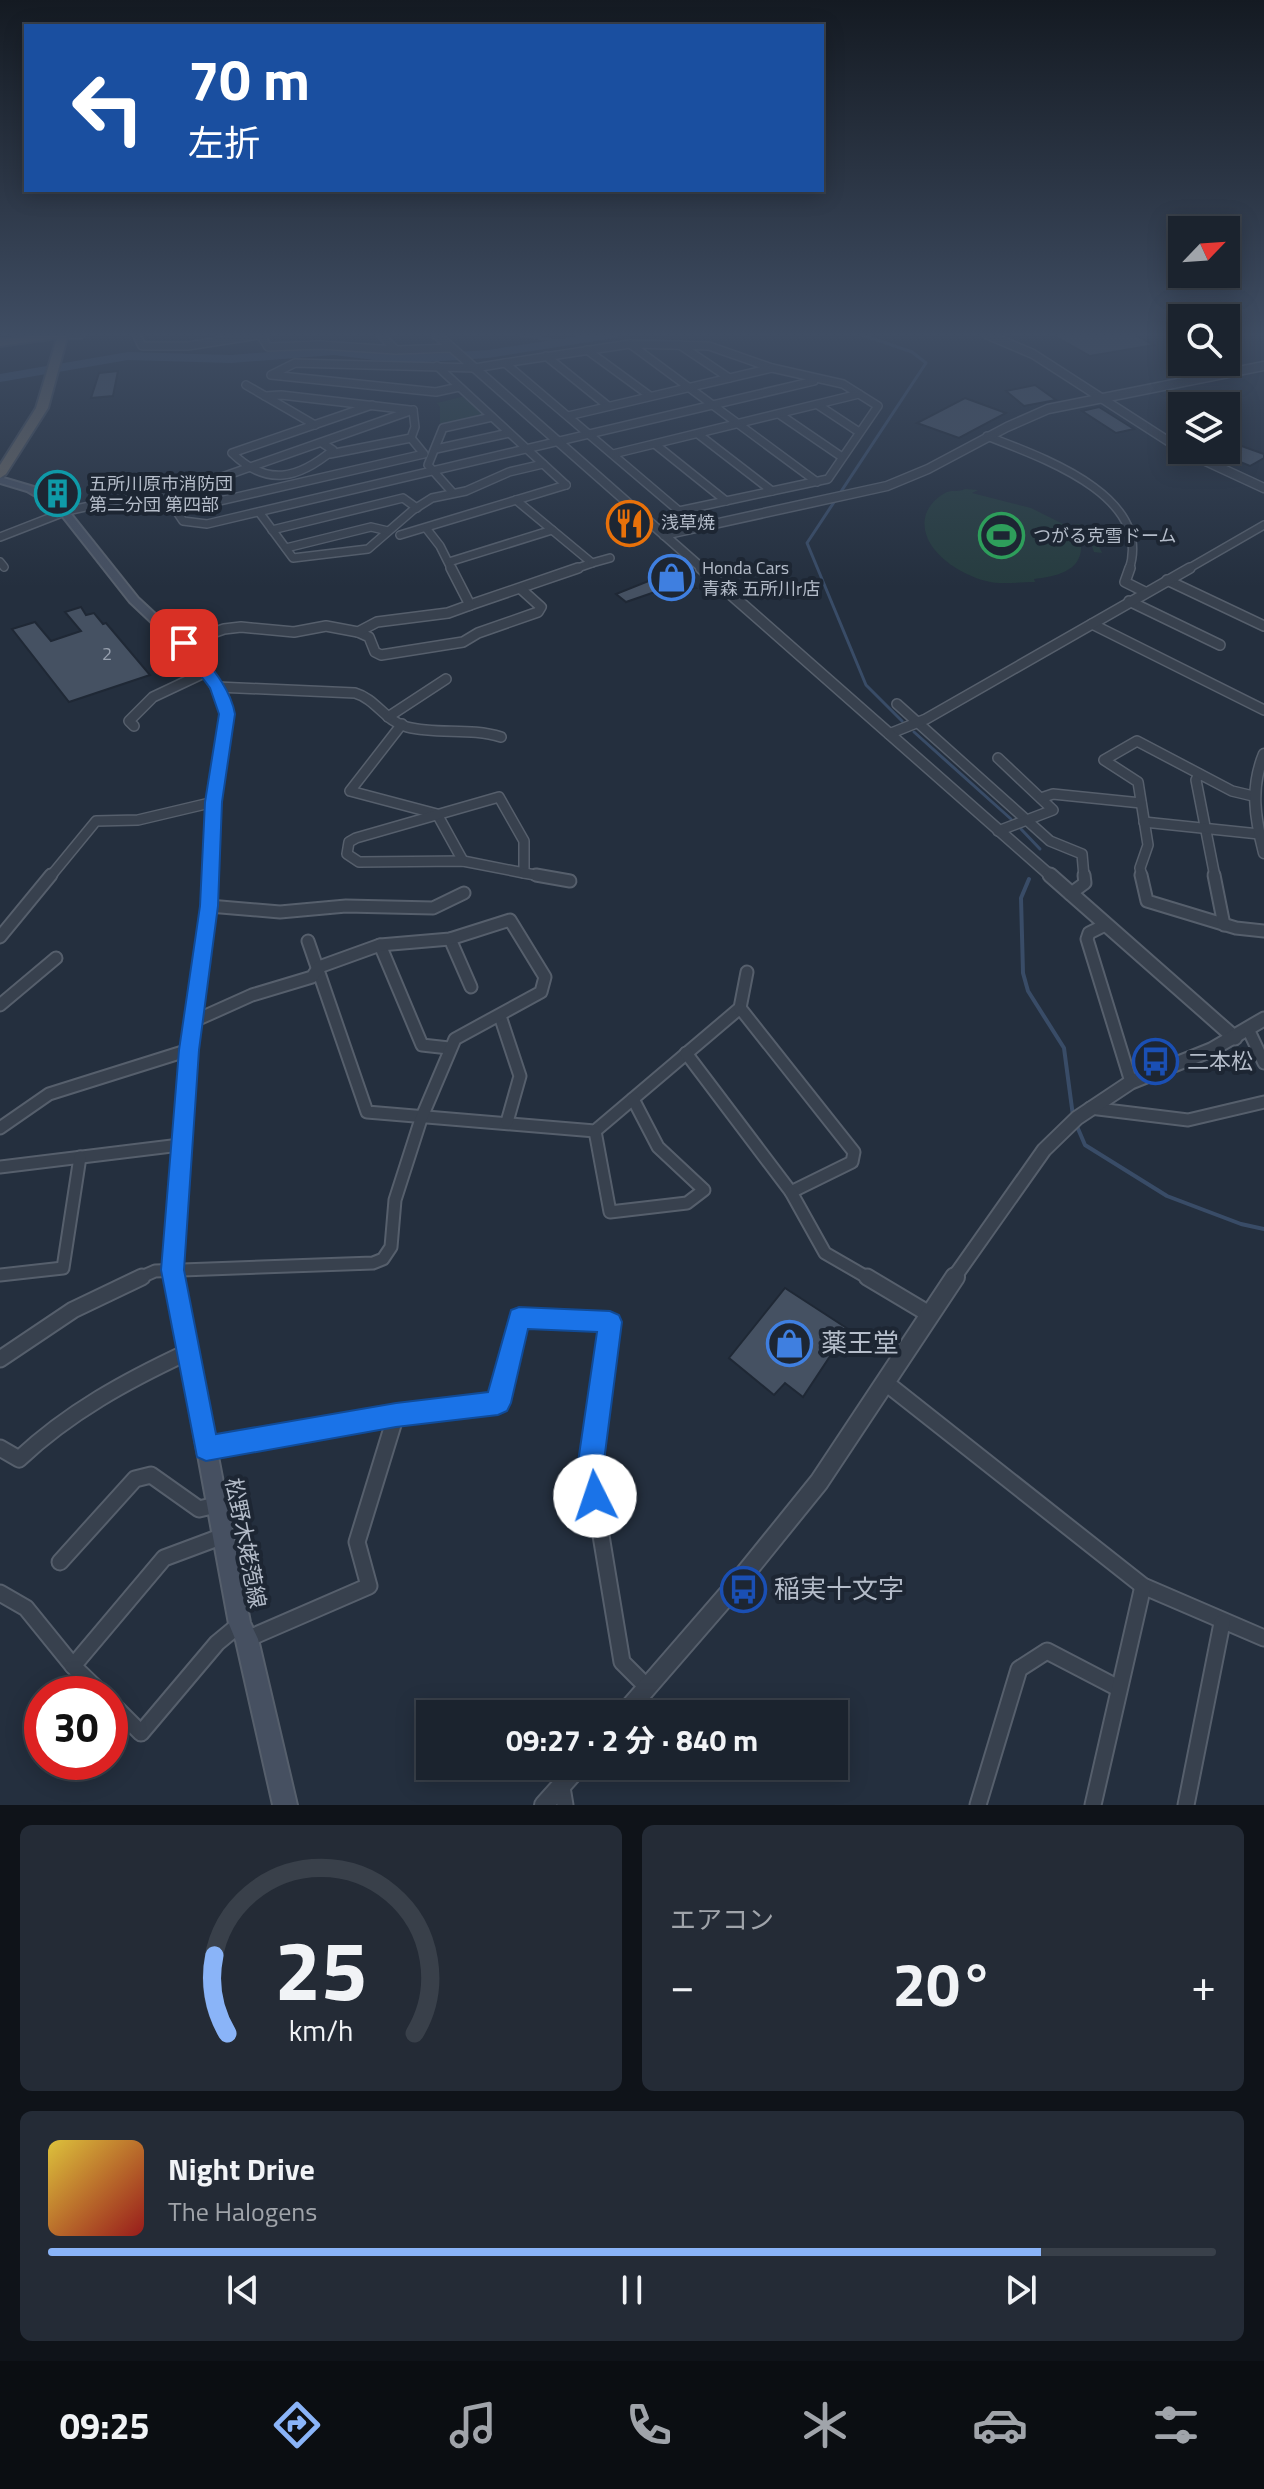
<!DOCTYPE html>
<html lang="ja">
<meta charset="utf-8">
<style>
body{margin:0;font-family:"Titillium Web","Noto Sans JP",sans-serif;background:#242b36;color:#f1f3f6;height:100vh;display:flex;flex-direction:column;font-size:30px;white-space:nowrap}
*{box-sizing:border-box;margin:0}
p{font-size:26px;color:#a0a4aa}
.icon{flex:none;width:44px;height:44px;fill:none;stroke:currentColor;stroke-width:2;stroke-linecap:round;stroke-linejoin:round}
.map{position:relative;height:1805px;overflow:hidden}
.side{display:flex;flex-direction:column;gap:20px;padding:20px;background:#0f1319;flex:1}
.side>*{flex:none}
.top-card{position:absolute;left:24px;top:24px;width:800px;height:168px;border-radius:0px;box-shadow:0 4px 20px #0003,0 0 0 2px #39404a;background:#1a4fa0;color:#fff;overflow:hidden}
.needle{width:52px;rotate:65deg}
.controls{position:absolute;left:1168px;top:216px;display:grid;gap:16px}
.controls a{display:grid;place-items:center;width:72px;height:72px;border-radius:0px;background:#1b232e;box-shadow:0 4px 20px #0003,0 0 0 2px #39404a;font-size:40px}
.speed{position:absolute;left:24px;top:1676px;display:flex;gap:16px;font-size:40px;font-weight:700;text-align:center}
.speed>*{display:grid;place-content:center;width:104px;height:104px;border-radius:50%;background:#1b232e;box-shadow:0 4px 20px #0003,0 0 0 2px #39404a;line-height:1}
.speed .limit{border:12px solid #d22;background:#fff;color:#111}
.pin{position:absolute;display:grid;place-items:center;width:68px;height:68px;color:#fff;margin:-34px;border-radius:16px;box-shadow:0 4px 12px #0006}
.me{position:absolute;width:88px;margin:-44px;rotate:356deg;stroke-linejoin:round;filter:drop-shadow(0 0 6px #0008)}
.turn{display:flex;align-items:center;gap:28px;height:168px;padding:0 32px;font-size:36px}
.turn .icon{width:104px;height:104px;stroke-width:2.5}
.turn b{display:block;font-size:56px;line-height:68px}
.big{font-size:60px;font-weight:700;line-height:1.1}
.side .widget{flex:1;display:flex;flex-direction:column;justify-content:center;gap:12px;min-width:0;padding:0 28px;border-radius:12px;background:#242b36}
.side .dial{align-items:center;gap:0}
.dial svg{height:208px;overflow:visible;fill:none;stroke:#39404a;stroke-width:7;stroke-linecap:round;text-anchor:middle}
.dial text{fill:#f1f3f6;stroke:none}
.song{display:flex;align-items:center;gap:24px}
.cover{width:96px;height:96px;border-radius:12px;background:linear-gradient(135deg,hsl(50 70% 55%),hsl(0 70% 35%))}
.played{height:8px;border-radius:4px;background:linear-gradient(90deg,#8ab4f8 85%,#39404a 85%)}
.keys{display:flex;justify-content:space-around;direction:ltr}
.heat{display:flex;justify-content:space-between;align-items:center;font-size:44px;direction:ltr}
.side .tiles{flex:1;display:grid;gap:20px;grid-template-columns:1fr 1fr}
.widget:last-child{grid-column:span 2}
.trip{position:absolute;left:416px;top:1700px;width:432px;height:80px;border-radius:0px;background:#1b232e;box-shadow:0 4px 20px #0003,0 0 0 2px #39404a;font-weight:700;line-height:80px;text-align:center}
.dock{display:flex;height:128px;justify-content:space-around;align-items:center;background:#0b0e12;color:#a0a4aa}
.dock .icon{width:56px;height:56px}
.dock .on{color:#8ab4f8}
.dock b{font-size:36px;color:#f1f3f6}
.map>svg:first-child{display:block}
.green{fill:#263c3f}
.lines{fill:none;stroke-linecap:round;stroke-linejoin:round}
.stream-far1{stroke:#394c67;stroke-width:3}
.stream{stroke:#394c67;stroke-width:4}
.canal{fill:#394c67;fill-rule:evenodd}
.river{fill:#394c67;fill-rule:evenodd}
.building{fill:#455162;stroke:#1f2835;stroke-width:2}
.minor-far3-casing{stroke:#565f6c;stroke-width:10}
.minor-far2-casing{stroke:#565f6c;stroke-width:12}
.minor-far1-casing{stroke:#565f6c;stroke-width:15}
.minor-casing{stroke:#565f6c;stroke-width:19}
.tertiary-far3-casing{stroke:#565f6c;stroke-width:11}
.tertiary-far2-casing{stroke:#565f6c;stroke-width:13}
.tertiary-far1-casing{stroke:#565f6c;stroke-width:17}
.tertiary-casing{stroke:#565f6c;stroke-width:22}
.secondary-casing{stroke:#565f6c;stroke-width:4}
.trunk-casing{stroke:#434c59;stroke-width:4}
.minor-far3{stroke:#38414e;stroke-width:7}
.minor-far2{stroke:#38414e;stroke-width:9}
.minor-far1{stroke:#38414e;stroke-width:11}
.minor{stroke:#38414e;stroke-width:15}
.tertiary-far3{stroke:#38414e;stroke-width:8}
.tertiary-far2{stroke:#38414e;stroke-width:10}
.tertiary-far1{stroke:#38414e;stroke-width:13}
.tertiary{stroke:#38414e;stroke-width:18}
.secondary{fill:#465061;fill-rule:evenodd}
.trunk{fill:#656462;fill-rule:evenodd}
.route{fill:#1a73e8;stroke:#114b97;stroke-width:2}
.labels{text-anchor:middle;stroke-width:8;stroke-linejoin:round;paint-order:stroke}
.far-poi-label{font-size:18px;fill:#b4bcc9;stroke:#1d2633;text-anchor:start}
.number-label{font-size:18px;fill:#98a1af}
.poi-label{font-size:22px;fill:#b4bcc9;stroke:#1d2633;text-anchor:start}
.street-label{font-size:22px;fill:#b4bcc9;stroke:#1d2633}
.near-poi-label{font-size:26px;fill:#b4bcc9;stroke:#1d2633;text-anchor:start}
</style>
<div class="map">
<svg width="1264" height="1805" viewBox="0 0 1264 1805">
<rect width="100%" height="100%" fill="#242f3e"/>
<g class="green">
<polygon points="465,396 484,415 440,427 440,407 437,403"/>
<path d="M965,489l13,1 -6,3 59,15 36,18 12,-2 16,13 7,16 -8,-1 -2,-6 -11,-1c2,26 -26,32 -47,34l1,3c-15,0 -35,3 -49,-1 -28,-7 -70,-34 -60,-67 3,-9 12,-18 21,-22 6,-2 12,0 18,-3z"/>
</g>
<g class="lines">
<g class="stream-far1">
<polyline points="860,334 912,352 926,363 807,543 866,685 902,721"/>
<polyline points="914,732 1011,819"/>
<polyline points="1021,829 1040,849"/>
</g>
<g class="stream">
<polyline points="1029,879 1021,898 1023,973 1028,991 1064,1048 1073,1116"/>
<polyline points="1076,1124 1085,1145 1167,1196 1241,1224 1264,1229"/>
</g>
<polygon class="canal" points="504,334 526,334 573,342 569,344"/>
<polygon class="river" points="591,334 621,334 615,338 488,358 427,362 390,362 334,355 231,363 128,360 0,382 0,374 128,352 231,355 334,347 390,354 427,354 488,350"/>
</g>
<g class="building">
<polygon points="1051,334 1134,334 1154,345 1090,356"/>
<polygon points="118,371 113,396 91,398 99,373"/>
<polygon points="1035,385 1056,400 1024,406 1006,391"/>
<polygon points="965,398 1006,413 959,438 917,423"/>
<polygon points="1099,407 1134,429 1116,433 1082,411"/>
<polygon points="1236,444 1264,454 1264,458 1250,466 1218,453"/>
<polygon points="676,570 696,588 683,590 672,586 626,602 616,594"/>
<polygon points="81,607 86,615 94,613 103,624 106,623 150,675 69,702 12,629 35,622 51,641 81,631 65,612"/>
<polygon points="785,1288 848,1329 803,1397 785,1383 774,1395 729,1358"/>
</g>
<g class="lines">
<defs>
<g id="minor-far3">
<polyline points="136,334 142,346 188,346 265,334"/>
<polyline points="260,334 268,347 320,345 396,350 380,334"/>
<polyline points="630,344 817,482"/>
<polygon points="630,344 709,346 772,368 843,384 878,406 828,479 679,511 505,363"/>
<polyline points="680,345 729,378"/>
<polyline points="396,350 452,348"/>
<polyline points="587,350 650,396"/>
<polyline points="546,356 608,406"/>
<polyline points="437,366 566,485"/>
<polyline points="246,385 315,425"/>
<polyline points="459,387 436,392 271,375 295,363 475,368 505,363"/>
<polyline points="265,396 281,395 410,410"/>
<polyline points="818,405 859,432"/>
<polyline points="779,414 842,457"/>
<polyline points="568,416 772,368"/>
<polyline points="698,434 772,491"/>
<path d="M987,436c53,21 167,59 142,134"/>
<path d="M322,443l11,7c-35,29 -66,37 -101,3l140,-48"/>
<polyline points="656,445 726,501"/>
<polyline points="436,449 509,433"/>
<polyline points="330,454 411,438 415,427 413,410"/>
<polyline points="613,454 859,394"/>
<polyline points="163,491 183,521 207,524 814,381"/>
<polyline points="453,493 428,465 443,428 492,417"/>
<polyline points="516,500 592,563 572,570"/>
<polyline points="176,511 424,454 411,438"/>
<polyline points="259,512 293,558 368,549 413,510 432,498 466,491 509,472 543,464"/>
<polyline points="426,528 440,546 452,570"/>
<polyline points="272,530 403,498 417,508"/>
<polyline points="400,535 566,485"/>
<polyline points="0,537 67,511 222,477 413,410"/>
<polyline points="286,548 371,527 388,531"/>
<polyline points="0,562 4,567"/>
<polyline points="449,562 552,530"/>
<polyline points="592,563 610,558"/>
<polyline points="1186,570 1264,525"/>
</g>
<g id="minor-far2">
<polyline points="451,568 470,605 578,568"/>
<polyline points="1130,568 1125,582 1145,592"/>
<polyline points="1167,580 1264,626"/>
<polyline points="1129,601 1220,645"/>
<polyline points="1092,624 1264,710"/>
<polyline points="358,632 369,637 375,652 381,655 463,642 478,633 538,612 541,607 521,589"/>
<polyline points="184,643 224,629 241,627 294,632 326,626 358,632 377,622 448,613 470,605"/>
<path d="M217,687l138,6c21,6 30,28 52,34 31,8 63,0 94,10"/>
<polyline points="897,704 1050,841 1082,854 1084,877"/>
<polyline points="388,717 446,679"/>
<polyline points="402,724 350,791 437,814 463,861"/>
<polyline points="134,726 129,721 153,697 206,672"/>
<polyline points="889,734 926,719 1190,568"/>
<polyline points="998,758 1053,810 998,831"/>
<polyline points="1199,774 1196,780 1215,877"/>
<polygon points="499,797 524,841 524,873 463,861 359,862 347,854 349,842 356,838"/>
<polyline points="1041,798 1053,794 1141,803"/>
<polyline points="1144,822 1259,834"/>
<polyline points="524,873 547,877"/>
<polyline points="50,877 96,821 138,820 214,802"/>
<polyline points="1142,877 1140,868 1148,845 1138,782 1104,760 1137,741 1232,791 1253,796"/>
</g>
<g id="minor-far1">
<polyline points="536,875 570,881"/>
<polyline points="1141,875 1147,901 1236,928 1264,931"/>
<polyline points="1214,875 1224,925"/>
<polyline points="1070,894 1085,883 1084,875"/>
<polyline points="209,906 280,912 346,906 433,908 464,893"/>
<polyline points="1105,925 1089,933 1087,939 1131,1082"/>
<polyline points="0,937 51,875"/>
<polyline points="450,939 471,987"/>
<polyline points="308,941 367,1112 595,1131 740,1008 747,972"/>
<polyline points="380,945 422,1045 449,1048"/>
<polyline points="0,1005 56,958"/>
<polyline points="500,1016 520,1076 507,1122"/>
<polyline points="1249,1031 1264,1063"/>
<polyline points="686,1053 791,1192 852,1162 854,1152 740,1008"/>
<polyline points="1090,1108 1188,1120 1264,1102"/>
<polyline points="0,1128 49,1094 189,1050"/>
<polyline points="595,1131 610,1212 687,1203 704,1190 658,1147 633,1099"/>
<polyline points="0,1167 180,1145"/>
<polyline points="791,1192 825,1253 870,1279"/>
<polyline points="0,1275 63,1268 80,1157"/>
<polyline points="137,1279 155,1271 373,1263 383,1259 391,1247 395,1200 421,1119 455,1039 541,992 545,977 510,920 450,939 380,945 319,967 312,977 252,995 194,1021"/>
</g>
<g id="minor">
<polyline points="867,1277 929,1314"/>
<polyline points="0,1359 73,1310 142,1277"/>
<polyline points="886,1383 1143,1586 1264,1638"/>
<path d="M0,1448l19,11c50,-47 107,-78 169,-107"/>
<polyline points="206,1448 396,1415 498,1403 519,1318 610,1322 590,1469 622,1662 647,1687"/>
<polyline points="60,1562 135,1479 151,1475 199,1509 216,1505"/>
<polyline points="0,1593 26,1608 73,1666 102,1694"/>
<polyline points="247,1639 369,1586 357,1542 396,1415"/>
<polyline points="73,1666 164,1558 223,1536"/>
<polyline points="110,1702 141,1733 217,1643 240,1624"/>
<polyline points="562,1787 565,1805"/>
<polyline points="978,1805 1019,1669 1047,1651 1118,1688"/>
<polyline points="1093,1805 1143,1586"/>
<polyline points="1186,1805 1222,1623"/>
</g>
<g id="tertiary-far3">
<polyline points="63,334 80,334"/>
<polyline points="436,334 704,570"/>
<polyline points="986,334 1033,354 1182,450"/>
<polyline points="1182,450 1264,488"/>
<polyline points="664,535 887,486 928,469 1007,427 1048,409 1264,366"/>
</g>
<g id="tertiary-far2">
<polyline points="701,568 1052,877"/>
<path d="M1264,754c-14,34 -9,64 0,99"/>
</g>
<g id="tertiary-far1">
<polyline points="1050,875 1235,1038"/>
<polyline points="953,1279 1044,1150 1077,1118 1131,1082 1211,1050 1264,1019"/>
</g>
<g id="tertiary">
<polyline points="624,1714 735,1586 819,1482 955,1277"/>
<polyline points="544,1805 579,1766"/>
</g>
<polygon id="secondary" points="0,477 34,487 63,504 138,598 207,662 228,696 233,714 220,802 216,906 197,1050 182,1270 250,1622 258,1639 297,1805 273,1805 236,1641 229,1624 164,1270 181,1050 202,906 208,802 221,714 216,696 199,667 130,602 56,508 27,491 0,483"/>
<polygon id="trunk" points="42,334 68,334 48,408 6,474 0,478 0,465 36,408 57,338 0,346 0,340"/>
</defs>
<use href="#minor-far3" class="minor-far3-casing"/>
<use href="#minor-far2" class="minor-far2-casing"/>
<use href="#minor-far1" class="minor-far1-casing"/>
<use href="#minor" class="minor-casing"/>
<use href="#tertiary-far3" class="tertiary-far3-casing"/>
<use href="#tertiary-far2" class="tertiary-far2-casing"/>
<use href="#tertiary-far1" class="tertiary-far1-casing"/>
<use href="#tertiary" class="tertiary-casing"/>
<use href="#secondary" class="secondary-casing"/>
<use href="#trunk" class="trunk-casing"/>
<use href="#minor-far3" class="minor-far3"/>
<use href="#minor-far2" class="minor-far2"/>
<use href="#minor-far1" class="minor-far1"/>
<use href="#minor" class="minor"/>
<use href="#tertiary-far3" class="tertiary-far3"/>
<use href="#tertiary-far2" class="tertiary-far2"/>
<use href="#tertiary-far1" class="tertiary-far1"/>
<use href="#tertiary" class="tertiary"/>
<use href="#secondary" class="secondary"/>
<use href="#trunk" class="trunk"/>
</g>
<linearGradient id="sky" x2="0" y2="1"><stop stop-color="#141a22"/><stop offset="0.57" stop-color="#3f4d63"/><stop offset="1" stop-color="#3f4d63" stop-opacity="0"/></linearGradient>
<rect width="1264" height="587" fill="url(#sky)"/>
<path class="route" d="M184,638l5,1c17,23 41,46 46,75l-13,88 -4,104 -19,144 -15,220 32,164 180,-31 92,-11 23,-82 8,-3 91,4 9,4 3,7 -19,147 5,27 -4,9 -9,4 -10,-4 -8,-36 20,-137 -69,-3 -17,74 -4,8 -9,4 -102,12 -190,34 -9,-4 -36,-187 18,-220 21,-144 5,-104 14,-88 -9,-26 -34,-45z"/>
<defs>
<symbol id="building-ring" viewBox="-11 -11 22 22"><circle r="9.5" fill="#1d2633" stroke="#0f9aa8" stroke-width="1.5"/><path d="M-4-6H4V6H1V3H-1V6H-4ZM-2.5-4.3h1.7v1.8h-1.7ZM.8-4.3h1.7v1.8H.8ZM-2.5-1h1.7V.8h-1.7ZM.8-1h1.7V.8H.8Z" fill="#0f9aa8"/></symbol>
<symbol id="restaurant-ring" viewBox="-11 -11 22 22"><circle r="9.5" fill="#1d2633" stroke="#e8710a" stroke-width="1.5"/><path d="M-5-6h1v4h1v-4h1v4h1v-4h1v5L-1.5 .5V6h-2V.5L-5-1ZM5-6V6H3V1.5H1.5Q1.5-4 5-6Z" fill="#e8710a"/></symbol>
<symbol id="stadium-ring" viewBox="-11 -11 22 22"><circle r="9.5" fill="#1d2633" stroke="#2e9e5b" stroke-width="1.5"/><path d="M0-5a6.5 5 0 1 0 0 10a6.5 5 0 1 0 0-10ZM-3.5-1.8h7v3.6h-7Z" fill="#2e9e5b"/></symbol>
<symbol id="shop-ring" viewBox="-11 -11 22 22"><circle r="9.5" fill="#1d2633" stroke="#3f7fe0" stroke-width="1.5"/><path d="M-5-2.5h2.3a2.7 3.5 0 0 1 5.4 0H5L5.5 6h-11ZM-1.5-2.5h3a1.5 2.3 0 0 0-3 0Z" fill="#3f7fe0"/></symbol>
<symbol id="bus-ring" viewBox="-11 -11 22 22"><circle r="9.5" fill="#1d2633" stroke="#1a4fb4" stroke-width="1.5"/><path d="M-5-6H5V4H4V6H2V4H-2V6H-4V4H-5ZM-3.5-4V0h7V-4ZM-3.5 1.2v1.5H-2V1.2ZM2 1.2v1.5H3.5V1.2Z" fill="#1a4fb4"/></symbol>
</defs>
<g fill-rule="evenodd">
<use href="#building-ring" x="32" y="468" width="51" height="51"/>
<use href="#restaurant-ring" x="604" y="498" width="51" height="51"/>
<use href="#stadium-ring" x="976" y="510" width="51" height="51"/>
<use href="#shop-ring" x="646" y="552" width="51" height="51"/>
<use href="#bus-ring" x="1130" y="1036" width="51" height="51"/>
<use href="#shop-ring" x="764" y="1318" width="51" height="51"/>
<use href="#bus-ring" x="718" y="1564" width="51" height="51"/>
</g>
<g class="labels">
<g class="far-poi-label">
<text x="89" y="490">五所川原市消防団<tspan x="89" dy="21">第二分団 第四部</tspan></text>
<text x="661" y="529">浅草焼</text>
<text x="1033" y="542">つがる克雪ドーム</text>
<text x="702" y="574">Honda Cars<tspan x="702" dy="21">青森 五所川r店</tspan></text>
</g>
<g class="number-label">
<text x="107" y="660">2</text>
</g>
<g class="poi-label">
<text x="1187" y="1069">二本松</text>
</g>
<g class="street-label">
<text transform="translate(246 1543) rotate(79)" y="8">松野木姥萢線</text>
</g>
<g class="near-poi-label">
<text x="821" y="1352">薬王堂</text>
<text x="774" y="1598">稲実十文字</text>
</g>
</g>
</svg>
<div class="controls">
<a><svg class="needle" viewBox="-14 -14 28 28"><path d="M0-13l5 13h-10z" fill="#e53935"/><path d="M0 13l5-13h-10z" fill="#a0a4aa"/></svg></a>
<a><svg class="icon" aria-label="search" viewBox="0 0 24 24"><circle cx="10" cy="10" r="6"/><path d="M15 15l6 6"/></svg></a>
<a><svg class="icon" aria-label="layers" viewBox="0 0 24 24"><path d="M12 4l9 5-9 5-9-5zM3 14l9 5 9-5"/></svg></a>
</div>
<div class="speed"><div class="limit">30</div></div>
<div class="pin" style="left:184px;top:643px;background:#d93025"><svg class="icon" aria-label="arrive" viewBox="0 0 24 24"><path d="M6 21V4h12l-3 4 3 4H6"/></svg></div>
<svg class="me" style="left:595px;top:1496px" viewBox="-20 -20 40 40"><circle r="19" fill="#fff"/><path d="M0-13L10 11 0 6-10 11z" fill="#1a73e8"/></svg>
<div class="trip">09:27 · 2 分 · 840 m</div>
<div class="top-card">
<div class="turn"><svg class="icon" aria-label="left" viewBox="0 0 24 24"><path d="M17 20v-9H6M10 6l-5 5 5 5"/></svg><div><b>70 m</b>左折</div></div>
</div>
</div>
<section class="side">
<div class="tiles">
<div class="widget dial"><svg viewBox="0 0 100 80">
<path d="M14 69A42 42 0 1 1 86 69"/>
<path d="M14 69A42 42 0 0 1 9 39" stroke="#8ab4f8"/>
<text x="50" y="56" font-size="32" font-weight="700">25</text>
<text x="50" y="72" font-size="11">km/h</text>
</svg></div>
<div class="widget"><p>エアコン</p>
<div class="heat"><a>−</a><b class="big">20°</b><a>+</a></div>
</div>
<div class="widget">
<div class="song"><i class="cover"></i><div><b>Night Drive</b><p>The Halogens</p></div></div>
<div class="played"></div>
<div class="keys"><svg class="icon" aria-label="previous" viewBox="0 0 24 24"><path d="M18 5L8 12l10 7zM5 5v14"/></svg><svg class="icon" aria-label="pause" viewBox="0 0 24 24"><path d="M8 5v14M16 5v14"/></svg><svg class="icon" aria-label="next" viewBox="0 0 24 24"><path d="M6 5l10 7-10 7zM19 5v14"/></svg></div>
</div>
</div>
</section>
<nav class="dock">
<b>09:25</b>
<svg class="icon on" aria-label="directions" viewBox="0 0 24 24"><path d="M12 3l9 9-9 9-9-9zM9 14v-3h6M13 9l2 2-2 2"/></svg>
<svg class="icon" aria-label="music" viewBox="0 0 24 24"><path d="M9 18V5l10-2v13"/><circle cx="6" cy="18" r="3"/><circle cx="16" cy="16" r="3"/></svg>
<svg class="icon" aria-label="phone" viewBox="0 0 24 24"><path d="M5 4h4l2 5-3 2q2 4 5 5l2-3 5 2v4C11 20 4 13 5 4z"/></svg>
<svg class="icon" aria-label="climate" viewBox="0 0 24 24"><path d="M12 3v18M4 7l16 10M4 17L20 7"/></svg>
<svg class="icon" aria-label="car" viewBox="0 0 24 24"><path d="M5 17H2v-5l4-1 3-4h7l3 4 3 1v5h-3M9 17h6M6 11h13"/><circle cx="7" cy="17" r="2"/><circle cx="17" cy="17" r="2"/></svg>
<svg class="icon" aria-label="filters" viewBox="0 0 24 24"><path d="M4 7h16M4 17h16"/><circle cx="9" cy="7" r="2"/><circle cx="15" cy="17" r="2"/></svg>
</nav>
